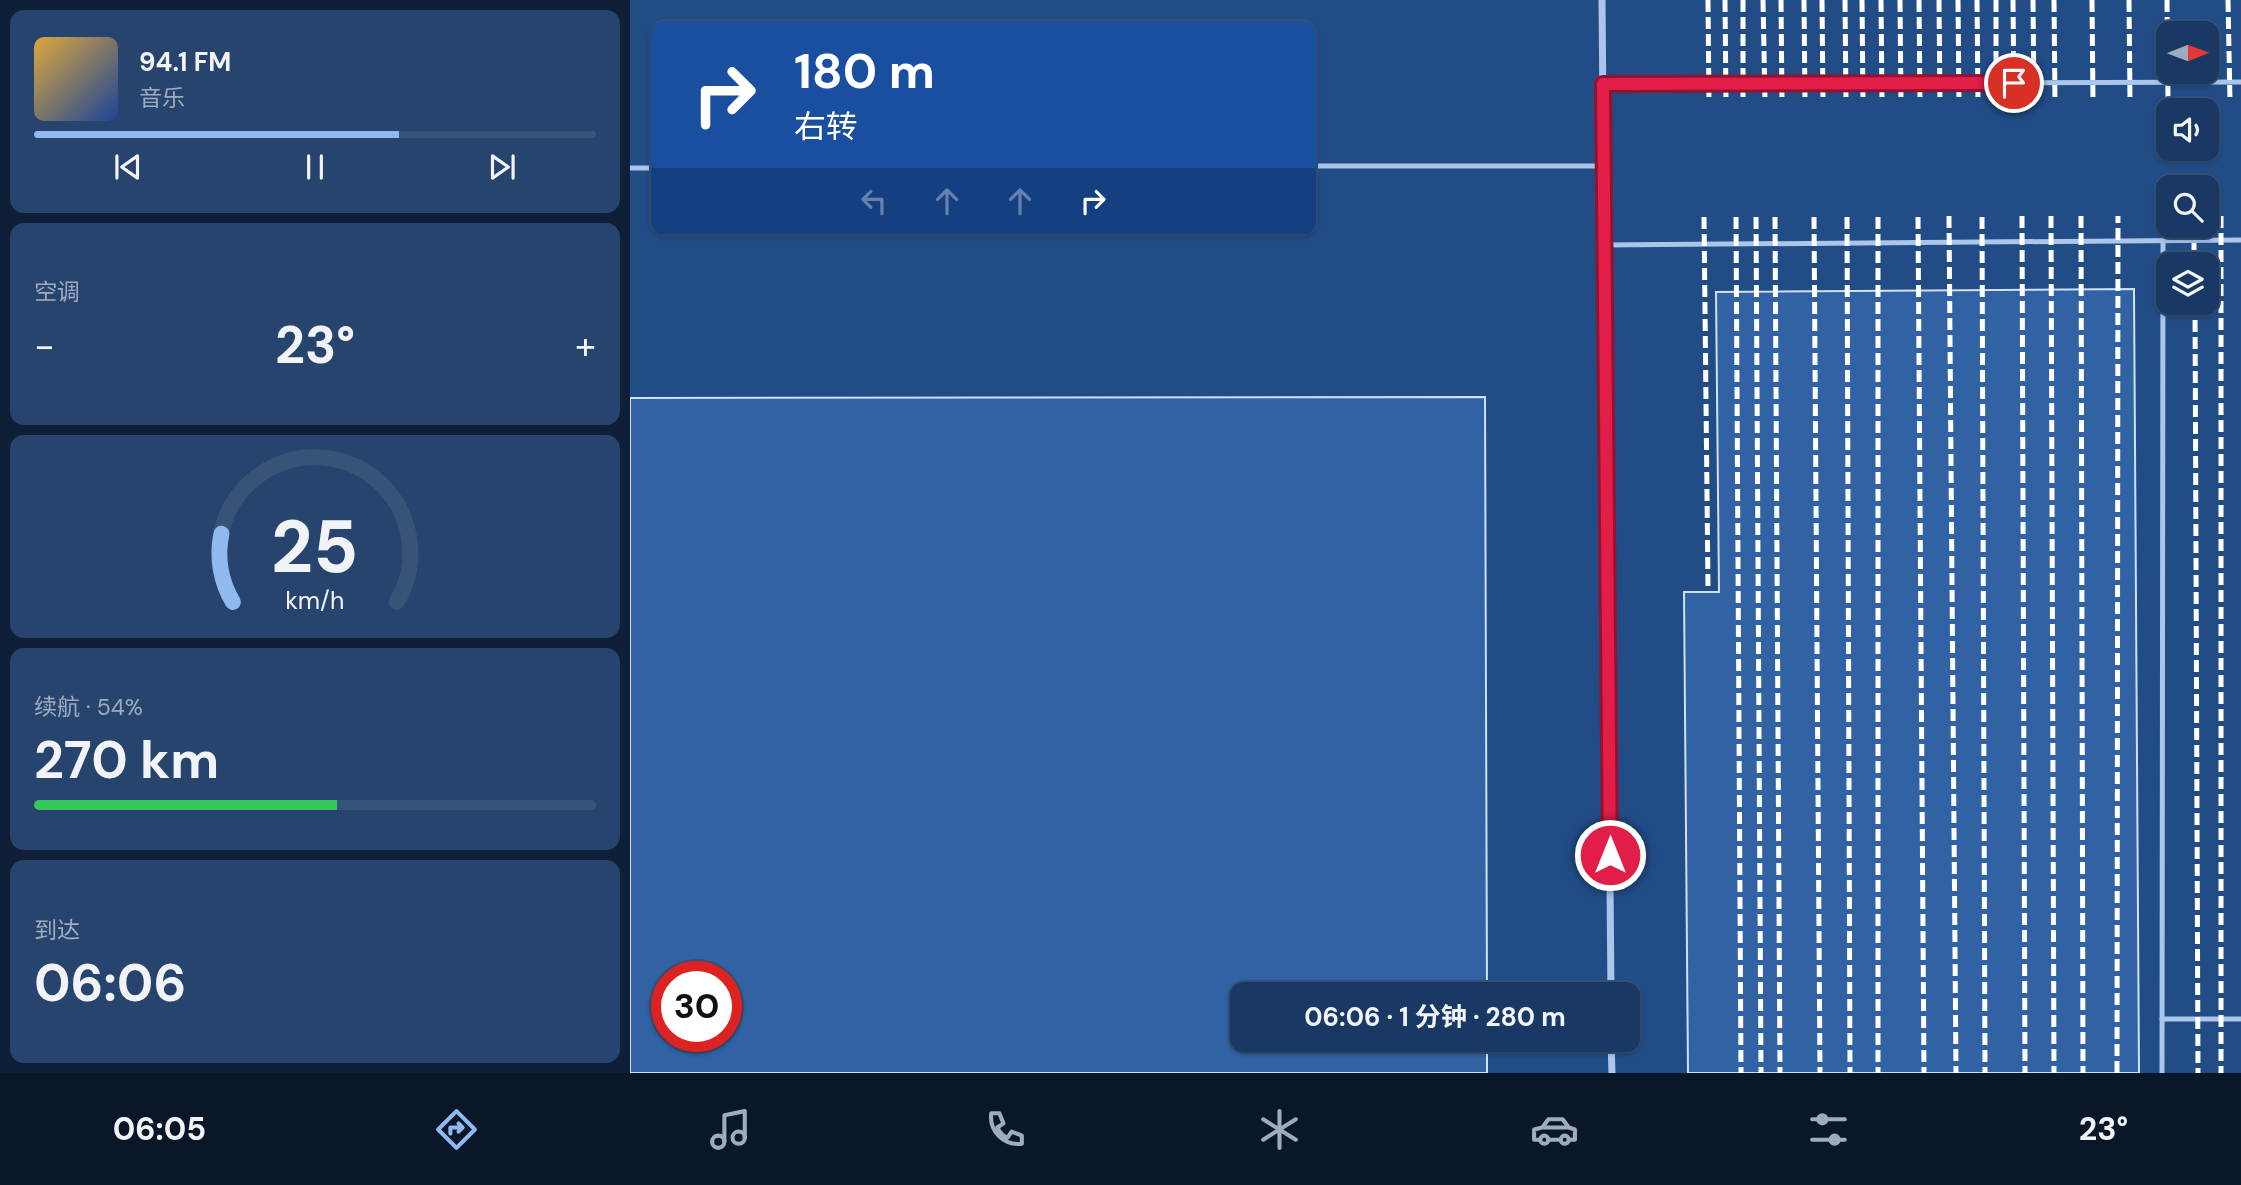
<!DOCTYPE html>
<html lang="zh">
<meta charset="utf-8">
<style>
body{margin:0;font-family:"DM Sans","Noto Sans SC",sans-serif;background:#26446d;color:#f1f3f6;height:100vh;display:flex;flex-direction:column;font-size:26px;white-space:nowrap}
*{box-sizing:border-box;margin:0}
p{font-size:23px;color:#9facbf}
.icon{flex:none;width:38px;height:38px;fill:none;stroke:currentColor;stroke-width:2;stroke-linecap:round;stroke-linejoin:round}
.map{position:relative;flex:1;overflow:hidden}
.side{display:flex;flex-direction:column;gap:10px;padding:10px;background:#0e1f37;width:630px}
.side>*{flex:none}
.guide{position:absolute;left:21px;top:21px;width:665px;height:214px;border-radius:14px;box-shadow:0 2px 5px #0004,0 0 0 2px #375378;background:#1a4fa0;color:#fff;overflow:hidden}
.needle{width:46px;rotate:89deg}
.tools{position:absolute;left:1526px;top:21px;display:grid;gap:14px}
.tools a{display:grid;place-items:center;width:63px;height:63px;border-radius:14px;background:#193964;box-shadow:0 2px 5px #0004,0 0 0 2px #375378;font-size:35px}
.speed{position:absolute;left:21px;top:961px;display:flex;gap:14px;font-size:35px;font-weight:700;text-align:center}
.speed>*{display:grid;place-content:center;width:91px;height:91px;border-radius:50%;background:#193964;box-shadow:0 2px 5px #0004,0 0 0 2px #375378;line-height:1}
.speed .limit{border:10px solid #d22;background:#fff;color:#111}
.pin{position:absolute;display:grid;place-items:center;width:60px;height:60px;color:#fff;margin:-30px;border:4px solid #fff;border-radius:50%;box-shadow:0 2px 7px #0007}
.me{position:absolute;width:77px;margin:-38px;rotate:0deg;stroke-linejoin:round;filter:drop-shadow(0 0 5px #0008)}
.turn{display:flex;align-items:center;gap:24px;height:147px;padding:0 28px;font-size:32px}
.turn .icon{width:91px;height:91px;stroke-width:2.5}
.turn b{display:block;font-size:49px;line-height:60px}
.lanes{display:flex;align-items:center;height:66px;padding:0 28px;background:#0003;justify-content:center;gap:35px;direction:ltr}
.lanes .off{opacity:.35}
.big{font-size:52px;font-weight:700;line-height:1.1}
.side .widget{flex:1;display:flex;flex-direction:column;justify-content:center;gap:10px;min-width:0;padding:0 24px;border-radius:14px;background:#26446d}
.side .dial{align-items:center;gap:0}
.dial svg{height:182px;overflow:visible;fill:none;stroke:#375378;stroke-width:7;stroke-linecap:round;text-anchor:middle}
.dial text{fill:#f1f3f6;stroke:none}
.song{display:flex;align-items:center;gap:21px}
.cover{width:84px;height:84px;border-radius:10px;background:linear-gradient(135deg,hsl(40 70% 55%),hsl(220 70% 35%))}
.played{height:7px;border-radius:4px;background:linear-gradient(90deg,#90b9f0 65%,#375378 65%)}
.keys{display:flex;justify-content:space-around;direction:ltr}
.heat{display:flex;justify-content:space-between;align-items:center;font-size:38px;direction:ltr}
.charge{height:10px;border-radius:5px;background:linear-gradient(90deg,#34c759 54%,#375378 0)}
.trip{position:absolute;left:600px;top:982px;width:410px;height:70px;border-radius:14px;background:#193964;box-shadow:0 2px 5px #0004,0 0 0 2px #375378;font-weight:700;line-height:70px;text-align:center}
.menu{display:flex;height:112px;justify-content:space-around;align-items:center;background:#0a1728;color:#9facbf}
.menu .icon{width:49px;height:49px}
.menu .on{color:#90b9f0}
.menu b{font-size:32px;color:#f1f3f6}
main{display:flex;flex:1;min-height:0}
.map>svg:first-child{display:block}
.building{fill:#3162a3;stroke:#cfe1f7;stroke-width:2;fill-rule:evenodd}
.lines{fill:none;stroke-linecap:round;stroke-linejoin:round}
.lane{stroke:#abc6ea;stroke-width:5}
.street{stroke:#abc6ea;stroke-width:7}
.rail{stroke:#fff;stroke-width:5;stroke-dasharray:12 5;stroke-linecap:butt}
.route-casing{stroke:#92132f;stroke-width:18}
.route{stroke:#e11d48;stroke-width:12}
</style>
<main>
<section class="side">
<div class="widget">
<div class="song"><i class="cover"></i><div><b>94.1 FM</b><p>音乐</p></div></div>
<div class="played"></div>
<div class="keys"><svg class="icon" aria-label="previous" viewBox="0 0 24 24"><path d="M18 5L8 12l10 7zM5 5v14"/></svg><svg class="icon" aria-label="pause" viewBox="0 0 24 24"><path d="M8 5v14M16 5v14"/></svg><svg class="icon" aria-label="next" viewBox="0 0 24 24"><path d="M6 5l10 7-10 7zM19 5v14"/></svg></div>
</div>
<div class="widget"><p>空调</p>
<div class="heat"><a>−</a><b class="big">23°</b><a>+</a></div>
</div>
<div class="widget dial"><svg viewBox="0 0 100 80">
<path d="M14 69A42 42 0 1 1 86 69"/>
<path d="M14 69A42 42 0 0 1 9 39" stroke="#90b9f0"/>
<text x="50" y="56" font-size="32" font-weight="700">25</text>
<text x="50" y="72" font-size="11">km/h</text>
</svg></div>
<div class="widget"><p>续航 · 54%</p><b class="big">270 km</b><div class="charge"></div></div>
<div class="widget"><p>到达</p><b class="big">06:06</b></div>
</section>
<div class="map">
<svg width="1611" height="1073" viewBox="0 0 1611 1073">
<rect width="100%" height="100%" fill="#214c86"/>
<g class="building">
<polygon points="1504,289 1509,1073 1058,1073 1054,592 1089,592 1086,292"/>
<path d="M855,397l2,597h-245v46h245v33h-857v-675zM37,976h59v60h-59z"/>
</g>
<g class="lines">
<g class="lane">
<polyline points="973,84 1611,82"/>
<polyline points="681,166 974,166"/>
<polyline points="0,168 26,168"/>
<polyline points="974,245 1611,240"/>
<polyline points="1532,1019 1611,1019"/>
<polyline points="1532,1073 1533,241"/>
</g>
<g class="street">
<polyline points="972,0 981,994"/>
<polyline points="981,1040 982,1073"/>
</g>
<g class="rail">
<polyline points="1078,0 1079,102"/>
<polyline points="1095,0 1096,102"/>
<polyline points="1113,0 1113,102"/>
<polyline points="1133,0 1135,102"/>
<polyline points="1151,0 1152,102"/>
<polyline points="1174,0 1175,102"/>
<polyline points="1192,0 1193,102"/>
<polyline points="1215,0 1216,102"/>
<polyline points="1232,0 1233,102"/>
<polyline points="1251,0 1252,102"/>
<polyline points="1270,0 1271,102"/>
<polyline points="1289,0 1290,102"/>
<polyline points="1309,0 1310,102"/>
<polyline points="1328,0 1329,102"/>
<polyline points="1347,0 1348,102"/>
<polyline points="1366,0 1366,102"/>
<polyline points="1383,0 1384,102"/>
<polyline points="1403,0 1404,102"/>
<polyline points="1424,0 1425,102"/>
<polyline points="1462,0 1463,102"/>
<polyline points="1499,0 1500,101"/>
<polyline points="1537,0 1538,101"/>
<polyline points="1598,0 1600,101"/>
<polyline points="1319,216 1326,1073"/>
<polyline points="1392,216 1395,1073"/>
<polyline points="1421,216 1424,1073"/>
<polyline points="1451,216 1453,1073"/>
<polyline points="1591,216 1591,1073"/>
<polyline points="1074,217 1078,587"/>
<polyline points="1106,217 1111,1073"/>
<polyline points="1126,217 1131,1073"/>
<polyline points="1145,217 1150,1073"/>
<polyline points="1184,217 1190,1073"/>
<polyline points="1217,217 1220,1073"/>
<polyline points="1248,217 1248,1073"/>
<polyline points="1288,217 1294,1073"/>
<polyline points="1352,217 1355,1073"/>
<polyline points="1564,226 1564,264"/>
<polyline points="1565,303 1568,1073"/>
<polyline points="1487,1073 1488,216"/>
</g>
</g>
<g class="lines">
<defs>
<polyline id="route" points="980,855 973,84 1384,83"/>
</defs>
<use href="#route" class="route-casing"/>
<use href="#route" class="route"/>
</g>
</svg>
<div class="tools">
<a><svg class="needle" viewBox="-14 -14 28 28"><path d="M0-13l5 13h-10z" fill="#e53935"/><path d="M0 13l5-13h-10z" fill="#9facbf"/></svg></a>
<a><svg class="icon" aria-label="sound" viewBox="0 0 24 24"><path d="M4 9h4l5-4v14l-5-4H4zM17 9q2 3 0 6"/></svg></a>
<a><svg class="icon" aria-label="search" viewBox="0 0 24 24"><circle cx="10" cy="10" r="6"/><path d="M15 15l6 6"/></svg></a>
<a><svg class="icon" aria-label="layers" viewBox="0 0 24 24"><path d="M12 4l9 5-9 5-9-5zM3 14l9 5 9-5"/></svg></a>
</div>
<div class="speed"><div class="limit">30</div></div>
<div class="pin" style="left:1384px;top:83px;background:#d93025"><svg class="icon" aria-label="arrive" viewBox="0 0 24 24"><path d="M6 21V4h12l-3 4 3 4H6"/></svg></div>
<svg class="me" style="left:980px;top:855px" viewBox="-20 -20 40 40"><circle r="17" fill="#e11d48" stroke="#fff" stroke-width="3"/><path d="M0-11L8 9 0 5-8 9z" fill="#fff"/></svg>
<div class="trip">06:06 · 1 分钟 · 280 m</div>
<div class="guide">
<div class="turn"><svg class="icon" aria-label="right" viewBox="0 0 24 24"><path d="M7 20v-9h11M14 6l5 5-5 5"/></svg><div><b>180 m</b>右转</div></div>
<div class="lanes"><svg class="icon off" aria-label="left" viewBox="0 0 24 24"><path d="M17 20v-9H6M10 6l-5 5 5 5"/></svg><svg class="icon off" aria-label="ahead" viewBox="0 0 24 24"><path d="M12 20V5M6 11l6-6 6 6"/></svg><svg class="icon off" aria-label="ahead" viewBox="0 0 24 24"><path d="M12 20V5M6 11l6-6 6 6"/></svg><svg class="icon" aria-label="right" viewBox="0 0 24 24"><path d="M7 20v-9h11M14 6l5 5-5 5"/></svg></div>
</div>
</div>
</main>
<nav class="menu">
<b>06:05</b>
<svg class="icon on" aria-label="directions" viewBox="0 0 24 24"><path d="M12 3l9 9-9 9-9-9zM9 14v-3h6M13 9l2 2-2 2"/></svg>
<svg class="icon" aria-label="music" viewBox="0 0 24 24"><path d="M9 18V5l10-2v13"/><circle cx="6" cy="18" r="3"/><circle cx="16" cy="16" r="3"/></svg>
<svg class="icon" aria-label="phone" viewBox="0 0 24 24"><path d="M5 4h4l2 5-3 2q2 4 5 5l2-3 5 2v4C11 20 4 13 5 4z"/></svg>
<svg class="icon" aria-label="climate" viewBox="0 0 24 24"><path d="M12 3v18M4 7l16 10M4 17L20 7"/></svg>
<svg class="icon" aria-label="car" viewBox="0 0 24 24"><path d="M5 17H2v-5l4-1 3-4h7l3 4 3 1v5h-3M9 17h6M6 11h13"/><circle cx="7" cy="17" r="2"/><circle cx="17" cy="17" r="2"/></svg>
<svg class="icon" aria-label="filters" viewBox="0 0 24 24"><path d="M4 7h16M4 17h16"/><circle cx="9" cy="7" r="2"/><circle cx="15" cy="17" r="2"/></svg>
<b>23°</b>
</nav>
